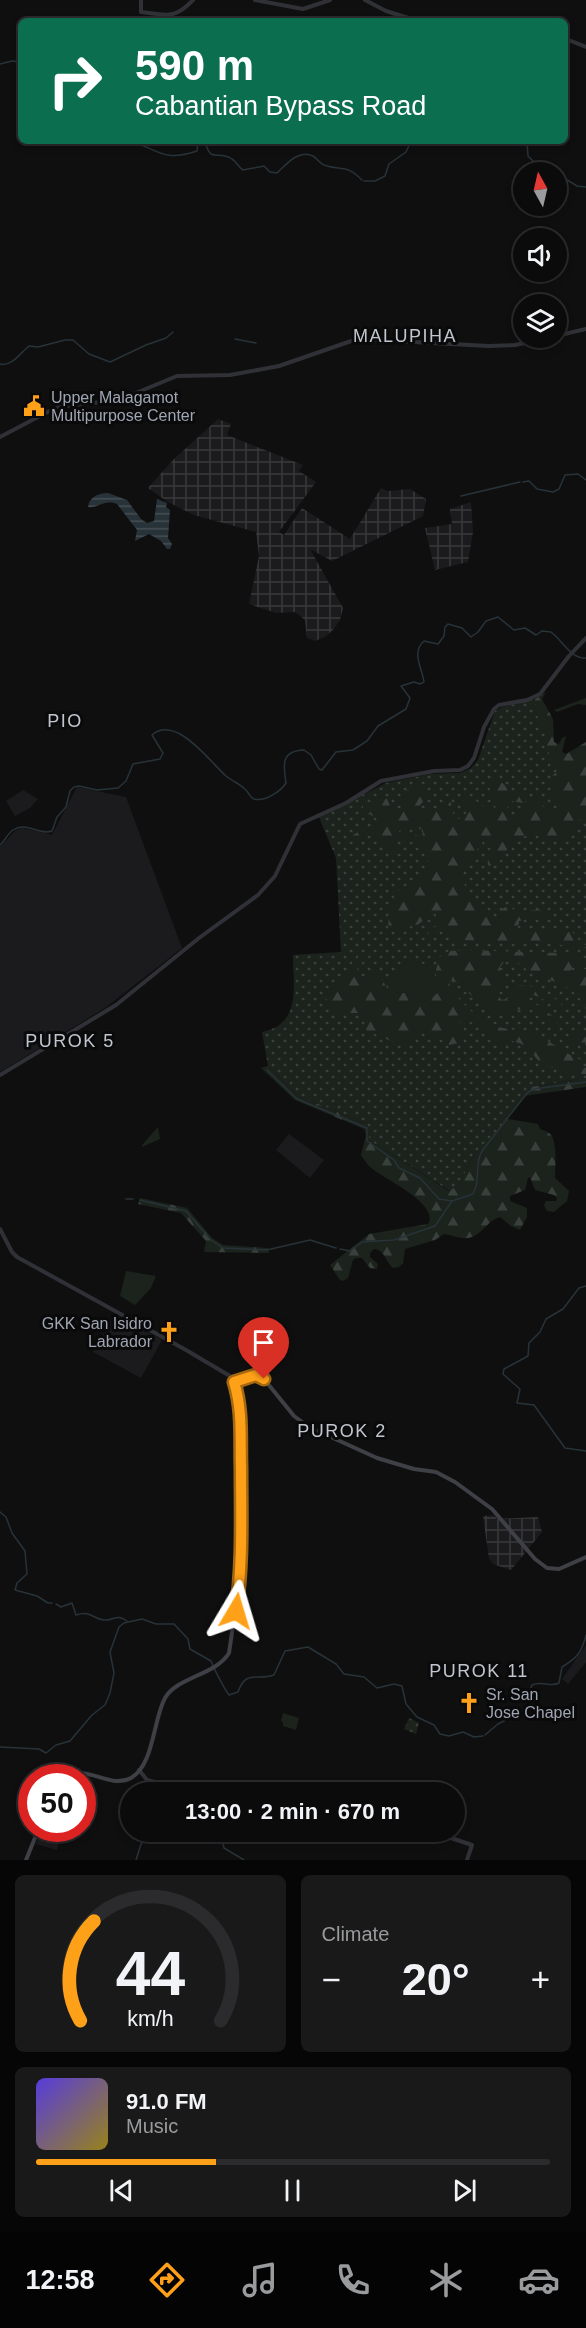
<!DOCTYPE html>
<meta charset="utf-8">
<style>
body{margin:0;font-family:Arial,sans-serif;background:#19191a;color:#f1f3f6;height:100vh;display:flex;flex-direction:column;font-size:22px;white-space:nowrap}
*{box-sizing:border-box;margin:0}
p{font-size:20px;color:#9a9b9d}
.icon{flex:none;width:33px;height:33px;fill:none;stroke:currentColor;stroke-width:2;stroke-linecap:round;stroke-linejoin:round}
.map{position:relative;height:1860px;overflow:hidden}
.details{display:flex;flex-direction:column;gap:15px;padding:15px;background:#060607;flex:1}
.details>*{flex:none}
.top-card{position:absolute;left:18px;top:18px;width:550px;height:126px;border-radius:9px;box-shadow:0 3px 9px #0003,0 0 0 2px #2b2b2d;background:#0b6e4f;color:#fff;overflow:hidden}
.needle{width:39px;rotate:352deg}
.fabs{position:absolute;left:513px;top:162px;display:grid;gap:12px}
.fabs a{display:grid;place-items:center;width:54px;height:54px;border-radius:50%;background:#0b0b0c;box-shadow:0 3px 9px #0003,0 0 0 2px #2b2b2d;font-size:30px}
.speed{position:absolute;left:18px;top:1764px;display:flex;gap:12px;font-size:30px;font-weight:700;text-align:center}
.speed>*{display:grid;place-content:center;width:78px;height:78px;border-radius:50%;background:#0b0b0c;box-shadow:0 3px 9px #0003,0 0 0 2px #2b2b2d;line-height:1}
.speed .limit{border:9px solid #d22;background:#fff;color:#111}
.pin{position:absolute;display:grid;place-items:center;width:51px;height:51px;color:#fff;margin:-62px -26px;border-radius:50% 50% 50% 0;rotate:-45deg;box-shadow:0 0 6px #0007}
.pin .icon{rotate:45deg}
.me{position:absolute;width:66px;margin:-33px;rotate:7deg;stroke-linejoin:round;filter:drop-shadow(0 0 4px #0008)}
.turn{display:flex;align-items:center;gap:21px;height:126px;padding:0 18px;font-size:27px}
.turn .icon{width:78px;height:78px;stroke-width:2.5}
.turn b{display:block;font-size:42px;line-height:51px}
.big{font-size:45px;font-weight:700;line-height:1.1}
.details .tile{flex:1;display:flex;flex-direction:column;justify-content:center;gap:9px;min-width:0;padding:0 21px;border-radius:9px;background:#19191a}
.details .dial{align-items:center;gap:0}
.dial svg{height:156px;overflow:visible;fill:none;stroke:#2b2b2d;stroke-width:7;stroke-linecap:round;text-anchor:middle}
.dial text{fill:#f1f3f6;stroke:none}
.song{display:flex;align-items:center;gap:18px}
.cover{width:72px;height:72px;border-radius:9px;background:linear-gradient(135deg,hsl(250 70% 55%),hsl(50 70% 35%))}
.played{height:6px;border-radius:3px;background:linear-gradient(90deg,#ffa118 35%,#2b2b2d 35%)}
.keys{display:flex;justify-content:space-around;direction:ltr}
.heat{display:flex;justify-content:space-between;align-items:center;font-size:33px;direction:ltr}
.details .tiles{flex:1;display:grid;gap:15px;grid-template-columns:1fr 1fr}
.tile:last-child{grid-column:span 2}
.trip{position:absolute;left:120px;top:1782px;width:345px;height:60px;border-radius:30px;background:#0b0b0c;box-shadow:0 3px 9px #0003,0 0 0 2px #2b2b2d;font-weight:700;line-height:60px;text-align:center}
.dock{display:flex;height:96px;justify-content:space-around;align-items:center;background:#040405;color:#9a9b9d}
.dock .icon{width:42px;height:42px}
.dock .active{color:#ffa118}
.dock b{font-size:27px;color:#f1f3f6}
.map>svg:first-child{display:block}
.built{fill:#1b1b1d}
.industrial{fill:url(#industrial-grid)}
.grass{fill:url(#grass-dots)}
.forest{fill:url(#forest-firs)}
.green{fill:#1b231c}
.water{fill:url(#water-rules)}
.lines{fill:none;stroke-linecap:round;stroke-linejoin:round}
.stream{stroke:#283339;stroke-width:1.5}
.tertiary{stroke:#303136;stroke-width:4}
.secondary{stroke:#3e4046;stroke-width:4}
.route-casing{stroke:#a66910;stroke-width:15}
.route{stroke:#ffa118;stroke-width:10}
.labels{text-anchor:middle;stroke-width:6;stroke-linejoin:round;paint-order:stroke}
.poi-label{font-size:16px;fill:#9fa6b3;stroke:#0a0a0b;text-anchor:start}
.neighbourhood-label{font-size:18px;letter-spacing:1.5px;fill:#c0c5ce;stroke:#0a0a0b}
</style>
<div class="map">
<svg width="586" height="1860" viewBox="0 0 586 1860">
<defs>
<pattern id="industrial-grid" width="8" height="8" patternUnits="userSpaceOnUse" patternTransform="scale(1.5)"><rect width="8" height="8" fill="#1b1b1d"/><path d="M0 4h8M4 0v8" fill="none" stroke="#39393b"/></pattern>
<pattern id="grass-dots" width="8" height="8" patternUnits="userSpaceOnUse" patternTransform="scale(1.5)"><rect width="8" height="8" fill="#1b231c"/><path d="M2 2h.1M6 6h.1" fill="none" stroke="#39403b" stroke-width="1.8" stroke-linecap="round"/></pattern>
<pattern id="forest-firs" width="22" height="20" patternUnits="userSpaceOnUse" patternTransform="scale(1.5)"><rect width="22" height="20" fill="#1b231c"/><path d="M5 1l3.5 6h-7zM16 11l3.5 6h-7z" fill="#39403b"/></pattern>
<pattern id="water-rules" width="6" height="5" patternUnits="userSpaceOnUse" patternTransform="scale(1.5)"><rect width="6" height="5" fill="#283339"/><path d="M0 2.5h6" fill="none" stroke="#444e53"/></pattern>
</defs>
<rect width="100%" height="100%" fill="#0f0f10"/>
<g class="built">
<polygon points="77,787 126,797 182,948 105,1008 0,1072 0,847 16,830 23,828 52,835"/>
<polygon points="23,790 38,799 30,808 15,816 6,801"/>
<polygon points="289,1134 324,1160 310,1178 276,1150"/>
<polygon points="115,1314 162,1340 141,1378 93,1352"/>
<polygon points="586,1645 586,1662 568,1684 562,1679"/>
<polygon points="42,1829 63,1829 57,1850 36,1844"/>
</g>
<g class="industrial">
<polygon points="218,419 231,424 227,435 303,465 299,471 316,482 279,532 284,535 302,508 350,539 381,488 388,491 410,489 426,499 423,516 332,561 310,549 343,608 340,620 333,630 325,637 315,641 307,638 305,620 295,612 276,613 249,604 259,556 256,532 194,515 168,502 148,488 173,460"/>
<polygon points="471,502 473,532 468,562 435,570 425,528 452,524 450,509"/>
<polygon points="494,1515 497,1519 538,1517 542,1532 511,1570 493,1564 489,1559 483,1516"/>
</g>
<g class="grass">
<path d="M535,699l42,97 9,7v275l-55,9 -35,46 -22,21 -15,31 -9,6 -81,-51 -3,-17 -68,-27 -30,-30 -6,-34c40,-8 31,-46 31,-77l48,-3 -5,-94 -17,-41 67,-34 44,-9 30,-1 11,-5 7,-8 17,-49 7,-4z"/>
<polygon points="409,1718 419,1723 416,1734 404,1729"/>
</g>
<g class="forest">
<path d="M546,692l-4,7 11,20 1,23 5,2 3,-6 4,-2 -4,16 4,2 20,-12v75l-8,3c-2,14 -10,25 -25,20 -5,-1 -9,-4 -13,-5 -6,-1 -13,1 -19,2 -16,3 -16,31 -33,29 -1,-9 5,-17 3,-26l-4,-3 -26,33v5l10,26 15,6 8,13 5,-1 -2,-7 12,-7 7,7 30,-3 1,5 -4,3 -24,4 -1,7c17,8 33,-3 50,2 9,2 9,13 18,15v3l-49,-6 -84,-2 -10,-10 -15,5 1,-5 11,-6 -5,-11h-4l-12,11 -29,8c-5,-7 3,-30 5,-40l22,-11 11,-14c1,-13 -1,-22 -14,-26l-9,3 -5,-9 10,-3 12,6 1,-8 -8,-3 -15,3 -5,9 2,10 -7,3 -18,-16h-7l-11,4 -1,-5 12,-7 14,-3v-4c-5,-6 -11,-6 -16,-12v-4l19,-8 5,2 5,11 11,1 3,-3 -6,-10 2,-5 18,-10 3,1 5,12 -8,9 1,4 6,3 12,-5 9,-6 3,2 3,14 4,2 6,-2 2,-4 -3,-15 4,-5 15,13 13,2 2,-6 -10,-18 2,-4c11,-4 14,5 21,10 5,3 11,3 16,4l2,6 -5,3 -12,-2 -6,11 2,5c23,0 18,-19 34,-25l1,14 17,7 2,-7 -8,-11 3,-7 -4,-3c-5,-7 1,-10 6,-14l-8,-7 1,-5 -5,-14 2,-10 -5,-3 -1,-8 -5,-8 -2,-17z"/>
<polygon points="586,698 586,705 578,704 557,712 554,710"/>
<path d="M465,950l93,3 28,5v6h-11l-5,7 4,3 7,-5h5v40c-10,-24 -34,-27 -55,-37 -6,-3 -10,-8 -17,-11l-10,1 -4,5v5l8,7 -9,11v7l3,3 8,-2 4,-11c19,-6 37,7 50,20l1,3 -4,2c-11,-8 -27,-23 -41,-16l21,11 15,12 1,8h-7l-7,-13c-7,-2 -15,-7 -23,-5 -6,1 -12,6 -18,6 -10,0 -41,-29 -50,-36l-3,4c8,18 29,36 47,43 13,5 28,3 41,9 15,7 28,19 44,25l1,7 4,1v6c-16,0 -33,-4 -47,-13 -4,-3 -5,-7 -9,-11 -5,-6 -20,-11 -27,-9l-4,7 -7,-6 -3,-9 -30,-18 -2,2 7,14 -1,11 -14,3 -5,-10 -14,5 -3,-1 2,-6 -4,-3 -17,15 -6,1 -36,-16 -2,-3 2,-9 -3,-5h-23l-9,-6 -7,-12 18,-13 6,-14 13,-14 6,-1 2,6c-9,4 -15,8 -10,18l4,2 9,-7 6,2 12,18 15,1 7,9c12,1 24,-5 29,-15l-6,-14 5,-16 9,-6z"/>
<polygon points="586,1032 586,1050 585,1042 569,1045 565,1040 567,1037"/>
<path d="M268,1066l30,30 68,27 4,6 -1,11 80,51 10,-6 15,-31 34,-35 30,5 2,5c3,1 6,2 9,4 9,5 6,35 6,45l14,13 -2,10 -13,11 -7,-1 -3,-6 2,-4h10l1,-3 -3,-3 -19,-5 -5,-13 -2,1 -3,12 -15,6v5l17,7v9l-7,13 -9,-4 -11,-9c-13,3 -18,19 -32,21 -8,1 -16,-3 -24,-4l-9,6 -30,9 -2,14 -4,4 -6,1c-8,-7 -8,-18 -19,-19l-4,4v4l8,7 -1,5 -7,-1 -8,-10h-6l-3,2 -5,18 -5,3 -3,-1 -10,-15 39,-31 59,-10c12,-19 -41,-44 -54,-54 -6,-4 -9,-9 -13,-15l5,-20 -2,-6 -69,-29 -34,-32z"/>
<polygon points="586,1078 586,1087 524,1096 531,1087"/>
<polygon points="140,1198 187,1208 212,1238 223,1245 268,1248 269,1253 204,1252 206,1241 181,1213 138,1204"/>
</g>
<g class="green">
<path d="M410,961c22,3 22,8 31,26 -3,10 -18,16 -29,15l-7,-9 -15,-1 -2,-2c5,-12 8,-26 22,-29z"/>
<polygon points="158,1127 160,1139 142,1147 142,1145"/>
<polygon points="126,1271 156,1276 151,1288 135,1305 120,1296"/>
<polygon points="283,1713 299,1718 296,1730 283,1726 283,1722 281,1721"/>
</g>
<path class="water" d="M108,493l19,7 14,19 6,4 7,-2 3,-22 10,4 -1,4 4,3 -2,28 4,6 -2,5h-3l-6,-8 -12,-7 -14,7 2,-11 -20,-26c-14,-5 -19,5 -29,3 1,-10 11,-14 20,-14z"/>
<g class="lines">
<g class="stream">
<polyline points="0,64 12,61 21,62"/>
<path d="M128,141c31,7 32,22 69,10l1,-10"/>
<path d="M205,141c6,24 12,8 27,18 5,3 6,8 11,11l21,-4 6,6 7,1c9,-8 21,-24 36,-17 4,2 6,7 11,9 19,7 21,-2 38,15"/>
<polyline points="527,141 528,156 536,164 537,169 552,172"/>
<polyline points="556,173 577,186 586,187"/>
<polyline points="364,181 375,181 385,176 389,164 406,152 411,141"/>
<polyline points="235,339 256,343"/>
<path d="M0,364c12,3 20,-11 29,-18l9,1 27,-7h8l16,14 21,8 36,-17 20,-7 7,-6"/>
<polyline points="523,482 529,481 537,489 553,492 559,489 565,475 578,474 586,480"/>
<polyline points="461,496 520,482"/>
<path d="M0,845c5,-4 7,-11 13,-15 14,-9 26,6 39,1l5,-14 9,-10 4,-16 4,-4 5,-1 18,4 21,-2 8,-7 7,-17 27,-5 3,-6 -11,-18c24,-21 58,27 74,41 6,5 14,8 19,13 4,3 4,8 9,10 11,3 27,-8 32,-16 -3,-19 -5,-32 18,-33l7,5 8,14 3,1 14,-18 17,-2 14,-9 11,-15 28,-17 4,-11 -9,-12 13,-4 6,2 4,-2c-2,-14 -13,-30 0,-41l14,3 6,-8 1,-9 3,-3 14,4 9,9 7,-5 8,-11 12,-4 16,13 11,-2 11,7 6,-4 9,1c11,8 21,28 35,26"/>
<path d="M267,1070l30,29 70,29v13l27,19 5,8 21,10 19,21 13,2 21,-7c8,-14 1,-29 9,-43l46,-59 6,-3 52,-7"/>
<polyline points="126,1199 133,1199"/>
<polyline points="140,1200 186,1211 211,1240 223,1248 267,1250 310,1240 336,1248"/>
<polyline points="340,1249 350,1251 362,1242 394,1240 435,1226 452,1201"/>
<polyline points="586,1286 579,1288 563,1309 546,1319 540,1332 529,1343 528,1356 504,1369 503,1374 520,1389 517,1403 534,1405 565,1448 586,1451"/>
<polyline points="0,1512 6,1517 12,1533 25,1551 27,1574 17,1583 15,1590 37,1596 48,1603 52,1603"/>
<path d="M56,1604l5,3 11,-4 4,12c16,-5 16,4 28,5 11,1 11,-7 23,1"/>
<path d="M485,1735l13,-11 33,-17c4,-8 -3,-16 1,-22 10,-5 19,3 27,-2l3,-16c15,-9 20,-15 24,-32"/>
<path d="M0,1747l39,2 7,4 10,-8 14,-4 22,-26 13,-10 5,-12 4,-20 -4,-21 9,-25 5,-4 18,-4 14,5h18l14,15 2,10 21,12c2,6 14,29 18,34l9,-3c8,-23 19,-11 36,-17l11,-24 23,-4 28,17 8,10 20,3 13,11 17,-4 8,2 4,18 11,13 17,8 6,9 9,2 14,-4 11,5 9,-1"/>
<polyline points="198,1832 205,1833"/>
<polyline points="209,1833 221,1837 224,1848 244,1860"/>
<polyline points="136,1860 141,1844 153,1832"/>
</g>
<g class="tertiary">
<path d="M141,0v12c25,3 33,8 52,-12"/>
<polyline points="255,0 303,9 330,0"/>
<polyline points="365,0 386,11 418,21"/>
<polyline points="566,39 586,47"/>
<polyline points="556,336 586,329"/>
<polyline points="0,437 57,407 119,400 177,376 230,375 279,366 357,339 489,346 515,345 550,338"/>
<polyline points="0,1075 116,1005 199,938 258,895 275,876 300,824 346,803 381,781 434,771 460,770 468,766 474,758 484,727 494,709 499,705 527,700 540,694 569,656 586,638"/>
<polyline points="0,1229 12,1252 17,1257 186,1350 230,1376 234,1382"/>
<polyline points="139,1770 147,1780 195,1792"/>
<path d="M242,1792c31,-6 62,-13 92,0"/>
<polyline points="433,1832 472,1845 467,1860"/>
</g>
<g class="secondary">
<path d="M64,1778c22,-16 44,12 67,0 23,-13 22,-58 34,-80 12,-21 51,-23 64,-45l12,-82v-151l-7,-38c10,-4 20,-10 30,-3l30,37 15,11 68,31 37,11 22,3 19,10 37,27 43,50 12,9 12,1 27,-12"/>
<polyline points="26,1860 39,1828"/>
</g>
</g>
<g class="lines">
<defs>
<path id="route" d="M236,1611c7,-47 5,-95 5,-143 -1,-29 2,-57 -7,-86l22,-7 8,4"/>
</defs>
<use href="#route" class="route-casing"/>
<use href="#route" class="route"/>
</g>
<defs>
<symbol id="civic-bare" viewBox="-9 -9 18 18"><path d="M-.6-6.5H3V-4.5H.6V-3L4-1V1h2V6H-6V1h2V-1L-.6-3ZM-1.2 2.5V6h2.4V2.5Z" fill="#ffa118" stroke="#0a0a0b" stroke-width="2.5" paint-order="stroke"/></symbol>
<symbol id="church-bare" viewBox="-9 -9 18 18"><path d="M-1.2-6h2.4v3.5h3.3v2.4h-3.3V6h-2.4V-.1h-3.3v-2.4h3.3Z" fill="#ffa118" stroke="#0a0a0b" stroke-width="2.5" paint-order="stroke"/></symbol>
</defs>
<g fill-rule="evenodd">
<use href="#civic-bare" x="19" y="391" width="30" height="30"/>
<use href="#church-bare" x="154" y="1317" width="30" height="30"/>
<use href="#church-bare" x="454" y="1688" width="30" height="30"/>
</g>
<g class="labels">
<g class="poi-label">
<text x="51" y="403">Upper Malagamot<tspan x="51" dy="18">Multipurpose Center</tspan></text>
<text x="152" y="1329" text-anchor="end">GKK San Isidro<tspan x="152" dy="18">Labrador</tspan></text>
<text x="486" y="1700">Sr. San<tspan x="486" dy="18">Jose Chapel</tspan></text>
</g>
<g class="neighbourhood-label">
<text x="405" y="342">MALUPIHA</text>
<text x="65" y="727">PIO</text>
<text x="70" y="1047">PUROK 5</text>
<text x="342" y="1437">PUROK 2</text>
<text x="479" y="1677">PUROK 11</text>
</g>
</g>
</svg>
<div class="fabs">
<a><svg class="needle" viewBox="-14 -14 28 28"><path d="M0-13l5 13h-10z" fill="#e53935"/><path d="M0 13l5-13h-10z" fill="#9a9b9d"/></svg></a>
<a><svg class="icon" aria-label="sound" viewBox="0 0 24 24"><path d="M4 9h4l5-4v14l-5-4H4zM17 9q2 3 0 6"/></svg></a>
<a><svg class="icon" aria-label="layers" viewBox="0 0 24 24"><path d="M12 4l9 5-9 5-9-5zM3 14l9 5 9-5"/></svg></a>
</div>
<div class="speed"><div class="limit">50</div></div>
<div class="pin" style="left:264px;top:1379px;background:#d93025"><svg class="icon" aria-label="arrive" viewBox="0 0 24 24"><path d="M6 21V4h12l-3 4 3 4H6"/></svg></div>
<svg class="me" style="left:236px;top:1611px" viewBox="-20 -20 40 40"><path d="M0-17L14 15 0 8-14 15z" fill="#ffa118" stroke="#fff" stroke-width="4"/></svg>
<div class="trip">13:00 · 2 min · 670 m</div>
<div class="top-card">
<div class="turn"><svg class="icon" aria-label="right" viewBox="0 0 24 24"><path d="M7 20v-9h11M14 6l5 5-5 5"/></svg><div><b>590 m</b>Cabantian Bypass Road</div></div>
</div>
</div>
<section class="details">
<div class="tiles">
<div class="tile dial"><svg viewBox="0 0 100 80">
<path d="M14 69A42 42 0 1 1 86 69"/>
<path d="M14 69A42 42 0 0 1 21 18" stroke="#ffa118"/>
<text x="50" y="56" font-size="32" font-weight="700">44</text>
<text x="50" y="72" font-size="11">km/h</text>
</svg></div>
<div class="tile"><p>Climate</p>
<div class="heat"><a>−</a><b class="big">20°</b><a>+</a></div>
</div>
<div class="tile">
<div class="song"><i class="cover"></i><div><b>91.0 FM</b><p>Music</p></div></div>
<div class="played"></div>
<div class="keys"><svg class="icon" aria-label="previous" viewBox="0 0 24 24"><path d="M18 5L8 12l10 7zM5 5v14"/></svg><svg class="icon" aria-label="pause" viewBox="0 0 24 24"><path d="M8 5v14M16 5v14"/></svg><svg class="icon" aria-label="next" viewBox="0 0 24 24"><path d="M6 5l10 7-10 7zM19 5v14"/></svg></div>
</div>
</div>
</section>
<nav class="dock">
<b>12:58</b>
<svg class="icon active" aria-label="directions" viewBox="0 0 24 24"><path d="M12 3l9 9-9 9-9-9zM9 14v-3h6M13 9l2 2-2 2"/></svg>
<svg class="icon" aria-label="music" viewBox="0 0 24 24"><path d="M9 18V5l10-2v13"/><circle cx="6" cy="18" r="3"/><circle cx="16" cy="16" r="3"/></svg>
<svg class="icon" aria-label="phone" viewBox="0 0 24 24"><path d="M5 4h4l2 5-3 2q2 4 5 5l2-3 5 2v4C11 20 4 13 5 4z"/></svg>
<svg class="icon" aria-label="climate" viewBox="0 0 24 24"><path d="M12 3v18M4 7l16 10M4 17L20 7"/></svg>
<svg class="icon" aria-label="car" viewBox="0 0 24 24"><path d="M5 17H2v-5l4-1 3-4h7l3 4 3 1v5h-3M9 17h6M6 11h13"/><circle cx="7" cy="17" r="2"/><circle cx="17" cy="17" r="2"/></svg>
</nav>
